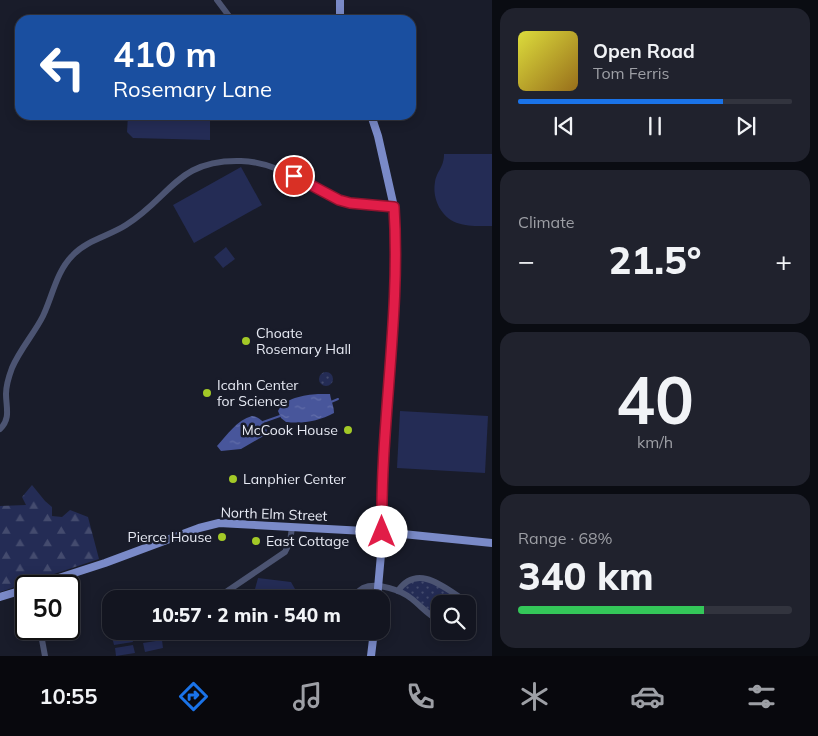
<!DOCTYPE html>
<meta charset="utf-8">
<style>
body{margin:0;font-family:Mulish,sans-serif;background:#20222d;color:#f1f3f6;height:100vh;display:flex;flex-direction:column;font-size:19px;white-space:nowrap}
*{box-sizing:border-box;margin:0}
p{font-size:16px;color:#9d9fa5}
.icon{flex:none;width:28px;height:28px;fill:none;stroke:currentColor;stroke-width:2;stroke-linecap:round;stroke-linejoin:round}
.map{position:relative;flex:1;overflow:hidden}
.drawer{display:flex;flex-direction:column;gap:8px;padding:8px;background:#0a0c12;width:326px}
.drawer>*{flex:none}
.hud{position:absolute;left:15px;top:15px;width:401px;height:105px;border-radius:15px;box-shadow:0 2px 12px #0003,0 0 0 1px #32343e;background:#1a4fa0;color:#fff;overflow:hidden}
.buttons{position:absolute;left:431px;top:595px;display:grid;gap:10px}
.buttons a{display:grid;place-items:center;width:45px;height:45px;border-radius:10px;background:#131520;box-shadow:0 2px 12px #0003,0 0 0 1px #32343e;font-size:25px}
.speed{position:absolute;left:15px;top:575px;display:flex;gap:10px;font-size:25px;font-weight:700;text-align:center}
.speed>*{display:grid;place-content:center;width:65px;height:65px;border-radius:50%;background:#131520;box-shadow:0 2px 12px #0003,0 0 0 1px #32343e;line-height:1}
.speed .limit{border:2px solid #111;border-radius:8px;background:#fff;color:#111}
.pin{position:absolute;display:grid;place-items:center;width:42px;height:42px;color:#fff;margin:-21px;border:2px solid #fff;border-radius:50%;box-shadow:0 1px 5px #0007}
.me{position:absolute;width:55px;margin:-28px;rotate:0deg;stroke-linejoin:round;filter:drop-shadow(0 0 4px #0008)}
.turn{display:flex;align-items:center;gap:18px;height:105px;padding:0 15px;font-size:22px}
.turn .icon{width:65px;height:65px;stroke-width:2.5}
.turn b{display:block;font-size:35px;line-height:42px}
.big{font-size:38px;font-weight:800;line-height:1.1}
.drawer .card{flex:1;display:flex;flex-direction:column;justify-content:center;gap:8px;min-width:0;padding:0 18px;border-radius:15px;background:#20222d}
.drawer .dial{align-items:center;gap:0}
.dial b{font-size:65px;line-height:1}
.song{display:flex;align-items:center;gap:15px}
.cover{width:60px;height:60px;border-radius:8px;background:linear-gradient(135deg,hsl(60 70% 55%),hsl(40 70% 35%))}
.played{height:5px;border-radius:2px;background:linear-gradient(90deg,#1a73e8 75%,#32343e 75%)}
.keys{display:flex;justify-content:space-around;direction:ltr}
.heat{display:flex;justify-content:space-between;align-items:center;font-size:28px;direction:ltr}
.charge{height:8px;border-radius:4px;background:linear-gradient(90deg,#34c759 68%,#32343e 0)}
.trip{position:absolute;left:102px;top:590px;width:288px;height:50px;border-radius:15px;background:#131520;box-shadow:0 2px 12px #0003,0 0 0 1px #32343e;font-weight:800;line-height:50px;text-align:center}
.tab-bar{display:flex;height:80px;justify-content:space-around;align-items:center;background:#08080d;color:#9d9fa5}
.tab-bar .icon{width:35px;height:35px}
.tab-bar .selected{color:#1a73e8}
.tab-bar b{font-size:22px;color:#f1f3f6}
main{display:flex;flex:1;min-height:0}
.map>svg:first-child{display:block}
.grass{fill:url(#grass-dots)}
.forest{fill:url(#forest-firs)}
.park{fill:#242c55}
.water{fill:url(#water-ripples)}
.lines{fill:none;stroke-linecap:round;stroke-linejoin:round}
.stream{stroke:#48569b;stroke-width:2}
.minor{stroke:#4c5472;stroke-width:6}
.major{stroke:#7a8ac8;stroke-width:8}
.route-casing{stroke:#92132f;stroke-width:12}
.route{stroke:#e11d48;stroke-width:9}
.poi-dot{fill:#a3c927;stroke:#191c2a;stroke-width:2}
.labels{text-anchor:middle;stroke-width:5;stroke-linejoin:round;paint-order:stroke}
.poi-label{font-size:14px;fill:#e7eaf4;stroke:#191c2a;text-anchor:start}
.street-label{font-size:14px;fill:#e7eaf4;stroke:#191c2a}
</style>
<main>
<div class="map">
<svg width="492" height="656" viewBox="0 0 492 656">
<defs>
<pattern id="grass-dots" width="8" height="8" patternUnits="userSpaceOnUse" patternTransform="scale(1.25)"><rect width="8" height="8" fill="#242c55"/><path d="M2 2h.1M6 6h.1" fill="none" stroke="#444b6e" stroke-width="1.8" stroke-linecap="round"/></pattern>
<pattern id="forest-firs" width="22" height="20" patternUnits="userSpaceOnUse" patternTransform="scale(1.25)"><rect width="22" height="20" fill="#242c55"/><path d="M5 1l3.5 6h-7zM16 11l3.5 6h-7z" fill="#444b6e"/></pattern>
<pattern id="water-ripples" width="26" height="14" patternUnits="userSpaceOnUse" patternTransform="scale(1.25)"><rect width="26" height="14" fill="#48569b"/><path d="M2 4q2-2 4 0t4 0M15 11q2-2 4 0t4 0" fill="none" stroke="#626eaa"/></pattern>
</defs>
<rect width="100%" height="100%" fill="#191c2a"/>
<g class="grass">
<circle cx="326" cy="379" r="7"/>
<polygon points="414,579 437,581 466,604 440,604 440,619 400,589"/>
</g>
<polygon class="forest" points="32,485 45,501 52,507 52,516 62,517 70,510 88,517 99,559 0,592 0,506 26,505 22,497"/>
<g class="park">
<polygon points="128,115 210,115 210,140 133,138 127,132"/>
<path d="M444,154h48v72c-11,0 -24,1 -35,-3 -16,-6 -25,-24 -22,-41 2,-12 9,-14 9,-28z"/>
<polygon points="241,167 262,205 194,243 173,205"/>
<polygon points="226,247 235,259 223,268 214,257"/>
<polygon points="400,411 488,416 485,473 397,468"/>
<polygon points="258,578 291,582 295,589 294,599 255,599 255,589"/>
<polygon points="160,631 161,636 143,640 141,632"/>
<polygon points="131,633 133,642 114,645 112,637"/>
<polygon points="162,640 163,648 145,652 143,643"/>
<polygon points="133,645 135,653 116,656 115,648"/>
</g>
<g class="water">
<path d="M318,394h12c1,7 4,12 4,19 -15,8 -31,11 -48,9l-5,-4 -3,-7c6,-13 26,-16 40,-17z"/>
<path d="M252,416c9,1 15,9 15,18l-26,15 -20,2 -4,-5c10,-11 20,-26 35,-30z"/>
</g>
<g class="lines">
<g class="stream">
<polyline points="331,402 338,399"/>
<polyline points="263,422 280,416"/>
</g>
<g class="minor">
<polyline points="217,0 232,20"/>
<path d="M0,429c11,-10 6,-22 6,-35 0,-9 3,-18 6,-26 8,-19 22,-34 31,-52 10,-21 13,-44 30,-61 14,-15 36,-19 53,-30 45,-28 51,-66 115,-64 37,1 66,24 98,39l11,3 44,4"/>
<path d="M398,591c20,-29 48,-2 69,11 2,4 4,7 1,12"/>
<polyline points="219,599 223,594 285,552 290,542 292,527"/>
<path d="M351,599c4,-4 7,-8 12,-11 14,-6 38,2 49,11 10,8 17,17 28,22"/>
<polyline points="40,629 45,656"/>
<polyline points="218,631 223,635 297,638 308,631"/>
</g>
<g class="major">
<polyline points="340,0 340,20"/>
<polyline points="371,115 378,136 394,207 397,259 383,451 383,532 377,599"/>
<polyline points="34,586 105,563 199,528 219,523 383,532 492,543"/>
<polyline points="0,597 26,589"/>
<polyline points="371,656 374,631"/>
</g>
</g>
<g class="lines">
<defs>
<path id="route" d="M294,176l45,24 11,3 44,4c7,109 -14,216 -12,325"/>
</defs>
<use href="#route" class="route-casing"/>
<use href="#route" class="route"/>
</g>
<g class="poi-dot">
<circle cx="246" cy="341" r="5"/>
<circle cx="207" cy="393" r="5"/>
<circle cx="348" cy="430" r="5"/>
<circle cx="233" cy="479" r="5"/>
<circle cx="222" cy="537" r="5"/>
<circle cx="256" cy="541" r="5"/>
</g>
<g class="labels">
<g class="poi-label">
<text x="256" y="338">Choate<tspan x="256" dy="16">Rosemary Hall</tspan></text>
<text x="217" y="390">Icahn Center<tspan x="217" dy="16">for Science</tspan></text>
<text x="338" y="435" text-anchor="end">McCook House</text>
<text x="243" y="484">Lanphier Center</text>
<text x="212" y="542" text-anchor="end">Pierce House</text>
<text x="266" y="546">East Cottage</text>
</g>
<g class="street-label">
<text transform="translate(274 514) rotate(2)" y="5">North Elm Street</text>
</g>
</g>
</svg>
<div class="buttons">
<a><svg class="icon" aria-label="search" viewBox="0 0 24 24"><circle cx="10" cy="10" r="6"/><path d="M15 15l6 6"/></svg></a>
</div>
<div class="speed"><div class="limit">50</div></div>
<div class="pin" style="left:294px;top:176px;background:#d93025"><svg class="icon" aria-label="arrive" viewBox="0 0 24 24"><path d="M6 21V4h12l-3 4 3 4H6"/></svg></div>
<svg class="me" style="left:382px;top:532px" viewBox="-20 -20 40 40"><circle r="19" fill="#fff"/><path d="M0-13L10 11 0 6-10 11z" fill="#e11d48"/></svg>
<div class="trip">10:57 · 2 min · 540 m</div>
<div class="hud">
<div class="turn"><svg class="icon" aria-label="left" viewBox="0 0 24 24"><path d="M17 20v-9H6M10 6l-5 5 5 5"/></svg><div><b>410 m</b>Rosemary Lane</div></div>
</div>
</div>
<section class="drawer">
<div class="card">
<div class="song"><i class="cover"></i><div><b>Open Road</b><p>Tom Ferris</p></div></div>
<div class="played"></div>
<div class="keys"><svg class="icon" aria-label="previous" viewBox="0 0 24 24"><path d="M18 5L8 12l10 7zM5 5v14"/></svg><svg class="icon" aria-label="pause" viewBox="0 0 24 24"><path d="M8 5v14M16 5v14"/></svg><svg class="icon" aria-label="next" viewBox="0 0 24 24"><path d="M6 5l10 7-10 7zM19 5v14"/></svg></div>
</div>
<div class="card"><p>Climate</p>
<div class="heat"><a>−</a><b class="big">21.5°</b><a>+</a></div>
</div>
<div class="card dial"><b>40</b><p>km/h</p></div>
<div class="card"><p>Range · 68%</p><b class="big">340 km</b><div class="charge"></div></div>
</section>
</main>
<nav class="tab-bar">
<b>10:55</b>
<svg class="icon selected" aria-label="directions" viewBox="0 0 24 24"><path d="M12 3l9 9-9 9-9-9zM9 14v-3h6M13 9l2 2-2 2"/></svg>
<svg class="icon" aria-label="music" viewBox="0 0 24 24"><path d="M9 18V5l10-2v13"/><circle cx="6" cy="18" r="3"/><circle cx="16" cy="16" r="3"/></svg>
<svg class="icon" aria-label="phone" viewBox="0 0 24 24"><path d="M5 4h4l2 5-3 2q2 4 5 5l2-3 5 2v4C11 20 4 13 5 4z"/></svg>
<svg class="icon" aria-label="climate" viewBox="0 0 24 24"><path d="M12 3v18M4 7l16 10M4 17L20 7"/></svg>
<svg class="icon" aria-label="car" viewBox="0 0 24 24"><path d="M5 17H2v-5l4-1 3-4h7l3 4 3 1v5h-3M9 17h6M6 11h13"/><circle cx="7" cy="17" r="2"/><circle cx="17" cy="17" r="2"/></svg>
<svg class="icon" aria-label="filters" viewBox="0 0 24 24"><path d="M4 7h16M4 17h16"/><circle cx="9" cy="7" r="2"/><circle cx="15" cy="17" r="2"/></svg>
</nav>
